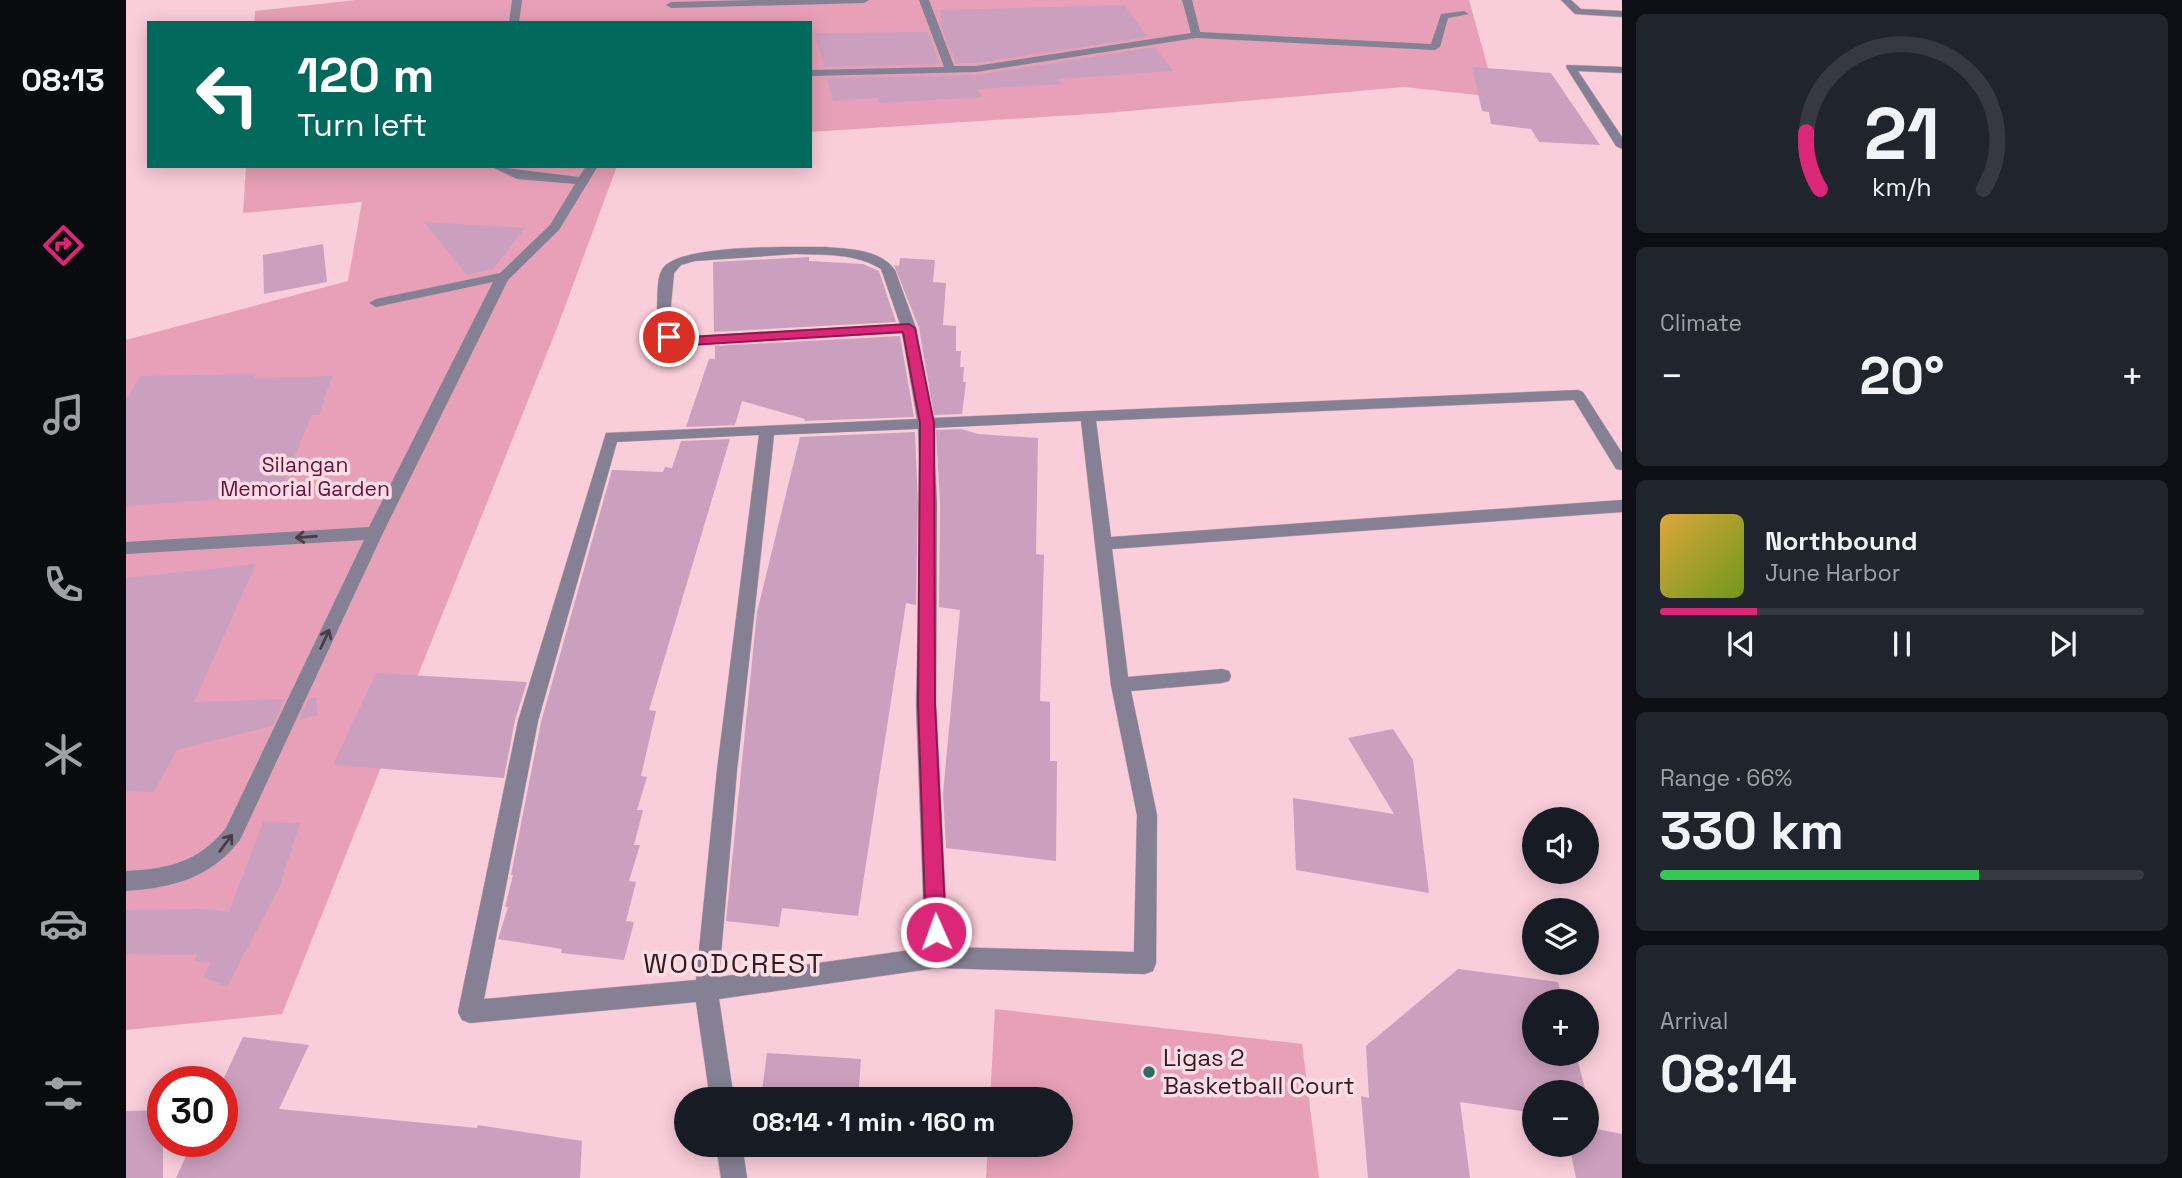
<!DOCTYPE html>
<meta charset="utf-8">
<style>
body{margin:0;font-family:"Space Grotesk",sans-serif;background:#20242c;color:#f1f3f6;height:100vh;display:flex;flex-direction:column;font-size:26px;white-space:nowrap}
*{box-sizing:border-box;margin:0}
p{font-size:23px;color:#9ea1a6}
.icon{flex:none;width:38px;height:38px;fill:none;stroke:currentColor;stroke-width:2;stroke-linecap:round;stroke-linejoin:round}
.map{position:relative;flex:1;overflow:hidden}
.sheet{display:flex;flex-direction:column;gap:14px;padding:14px;background:#0d0f14;width:560px}
.sheet>*{flex:none}
.banner{position:absolute;left:21px;top:21px;width:665px;height:147px;border-radius:0px;box-shadow:0 4px 18px #0003;background:#00695c;color:#fff;overflow:hidden}
.fabs{position:absolute;left:1396px;top:807px;display:grid;gap:14px}
.fabs a{display:grid;place-items:center;width:77px;height:77px;border-radius:50%;background:#171b24;box-shadow:0 4px 18px #0003;font-size:35px}
.speed{position:absolute;left:21px;top:1066px;display:flex;gap:14px;font-size:35px;font-weight:700;text-align:center}
.speed>*{display:grid;place-content:center;width:91px;height:91px;border-radius:50%;background:#171b24;box-shadow:0 4px 18px #0003;line-height:1}
.speed .limit{border:10px solid #d22;background:#fff;color:#111}
.pin{position:absolute;display:grid;place-items:center;width:60px;height:60px;color:#fff;margin:-30px;border:4px solid #fff;border-radius:50%;box-shadow:0 2px 7px #0007}
.me{position:absolute;width:77px;margin:-38px;rotate:358deg;stroke-linejoin:round;filter:drop-shadow(0 0 5px #0008)}
.turn{display:flex;align-items:center;gap:24px;height:147px;padding:0 35px;font-size:32px}
.turn .icon{width:91px;height:91px;stroke-width:2.5}
.turn b{display:block;font-size:49px;line-height:60px}
.big{font-size:52px;font-weight:800;line-height:1.1}
.sheet .tile{flex:1;display:flex;flex-direction:column;justify-content:center;gap:10px;min-width:0;padding:0 24px;border-radius:10px;background:#20242c}
.sheet .dial{align-items:center;gap:0}
.dial svg{height:182px;overflow:visible;fill:none;stroke:#363941;stroke-width:7;stroke-linecap:round;text-anchor:middle}
.dial text{fill:#f1f3f6;stroke:none}
.song{display:flex;align-items:center;gap:21px}
.cover{width:84px;height:84px;border-radius:10px;background:linear-gradient(135deg,hsl(40 70% 55%),hsl(80 70% 35%))}
.played{height:7px;border-radius:4px;background:linear-gradient(90deg,#db2777 20%,#363941 20%)}
.keys{display:flex;justify-content:space-around;direction:ltr}
.heat{display:flex;justify-content:space-between;align-items:center;font-size:38px;direction:ltr}
.charge{height:10px;border-radius:5px;background:linear-gradient(90deg,#34c759 66%,#363941 0)}
.trip{position:absolute;left:548px;top:1087px;width:399px;height:70px;border-radius:35px;background:#171b24;box-shadow:0 4px 18px #0003;font-weight:800;line-height:70px;text-align:center}
main{display:flex;flex:1;min-height:0}
.dock{display:flex;flex-direction:column;width:126px;justify-content:space-around;align-items:center;background:#090b0e;color:#9ea1a6}
.dock .icon{width:49px;height:49px}
.dock .selected{color:#db2777}
.dock b{font-size:32px;color:#f1f3f6}
.map>svg:first-child{display:block}
.green{fill:#e7a0b7}
.building{fill:#cba0be}
.lines{fill:none;stroke-linecap:round;stroke-linejoin:round}
.minor-casing{stroke:#d1aab5;stroke-width:1}
.minor{fill:#858093;fill-rule:evenodd}
.oneway{stroke:#4a3b45}
.route{fill:#db2777;stroke:#8e194d;stroke-width:2}
.poi-dot{fill:#2b6f61;stroke:#ffdde7;stroke-width:2.5}
.labels{text-anchor:middle;stroke-width:7;stroke-linejoin:round;paint-order:stroke}
.park-label{font-size:21px;fill:#661039;stroke:#ffdde7}
.near-poi-label{font-size:24px;fill:#301d23;stroke:#ffdde7;text-anchor:start}
.near-neighbourhood-label{font-size:28px;letter-spacing:2px;fill:#301d23;stroke:#ffdde7}
</style>
<main>
<nav class="dock">
<b>08:13</b>
<svg class="icon selected" aria-label="directions" viewBox="0 0 24 24"><path d="M12 3l9 9-9 9-9-9zM9 14v-3h6M13 9l2 2-2 2"/></svg>
<svg class="icon" aria-label="music" viewBox="0 0 24 24"><path d="M9 18V5l10-2v13"/><circle cx="6" cy="18" r="3"/><circle cx="16" cy="16" r="3"/></svg>
<svg class="icon" aria-label="phone" viewBox="0 0 24 24"><path d="M5 4h4l2 5-3 2q2 4 5 5l2-3 5 2v4C11 20 4 13 5 4z"/></svg>
<svg class="icon" aria-label="climate" viewBox="0 0 24 24"><path d="M12 3v18M4 7l16 10M4 17L20 7"/></svg>
<svg class="icon" aria-label="car" viewBox="0 0 24 24"><path d="M5 17H2v-5l4-1 3-4h7l3 4 3 1v5h-3M9 17h6M6 11h13"/><circle cx="7" cy="17" r="2"/><circle cx="17" cy="17" r="2"/></svg>
<svg class="icon" aria-label="filters" viewBox="0 0 24 24"><path d="M4 7h16M4 17h16"/><circle cx="9" cy="7" r="2"/><circle cx="15" cy="17" r="2"/></svg>
</nav>
<div class="map">
<svg width="1496" height="1178" viewBox="0 0 1496 1178">
<rect width="100%" height="100%" fill="#f9cdda"/>
<g class="green">
<polygon points="230,0 1343,0 1370,97 1278,87 979,113 684,132 684,23 128,23 129,11"/>
<polygon points="120,166 491,166 431,328 156,1014 0,1030 0,340 222,281 236,202 117,213"/>
<polygon points="869,1009 1176,1044 1193,1178 860,1178 862,1145 934,1144 934,1099 864,1099"/>
</g>
<g class="building">
<polygon points="998,5 1022,37 850,63 830,63 816,28 814,10"/>
<polygon points="802,32 814,64 698,67 689,33"/>
<polygon points="1029,47 1047,71 932,79 935,84 852,89 856,97 754,103 752,98 707,101 701,78 850,75"/>
<polygon points="1346,67 1425,73 1474,145 1413,142 1405,129 1365,124 1363,112 1356,111"/>
<polygon points="298,222 399,228 367,269 341,275"/>
<polygon points="197,244 201,282 138,294 137,255"/>
<polygon points="683,257 683,261 737,264 753,271 770,322 588,332 587,262"/>
<polygon points="774,258 809,260 807,282 820,283 817,325 830,326 830,351 835,351 834,367 838,367 837,382 840,382 836,414 808,415 793,328 768,265 773,266"/>
<polygon points="774,336 788,417 678,421 679,419 616,401 609,425 560,427 583,359 589,359 589,346"/>
<polygon points="130,374 128,378 206,376 193,415 186,415 152,495 0,506 0,400 14,376"/>
<polygon points="835,429 852,434 912,438 910,554 918,555 914,701 924,702 924,761 931,761 930,861 820,848 817,794 834,610 813,607 814,503 810,430"/>
<polygon points="789,432 792,503 790,605 780,603 732,916 656,908 653,927 600,921 631,612 674,437"/>
<polygon points="604,439 523,710 530,711 515,776 521,777 511,810 517,810 508,845 514,845 503,881 510,882 500,921 508,922 498,960 435,953 436,949 372,939 382,907 379,907 387,875 385,875 415,722 486,470 537,472 539,467 546,468 555,441"/>
<polygon points="130,564 68,702 159,699 146,726 51,750 28,792 0,791 0,578"/>
<polygon points="250,673 401,682 389,720 378,778 207,765"/>
<polygon points="183,698 190,698 192,715 173,720"/>
<polygon points="1267,729 1287,760 1303,893 1170,870 1167,798 1268,814 1222,738"/>
<polygon points="137,822 174,823 153,888 101,987 78,977 84,962 68,961 71,955 0,954 0,910 78,909 103,912"/>
<polygon points="1332,969 1432,982 1437,1001 1409,1001 1409,1054 1450,1054 1460,1092 1409,1092 1409,1113 1334,1102 1344,1178 1242,1178 1235,1096 1243,1098 1240,1046"/>
<polygon points="117,1037 183,1045 153,1109 351,1128 352,1125 456,1141 454,1178 50,1178 67,1141 96,1141 96,1082"/>
<polygon points="641,1053 735,1059 732,1099 635,1099"/>
<polygon points="37,1110 37,1178 0,1178 0,1111"/>
<polygon points="1461,1127 1496,1134 1496,1178 1450,1178 1443,1144 1461,1144"/>
</g>
<g class="lines">
<defs>
<g id="minor">
<polygon points="386,0 396,0 393,23 383,23"/>
<polygon points="629,0 743,0 738,3 545,8 540,5 545,2"/>
<polygon points="793,0 803,0 828,66 850,66 1065,33 1056,0 1066,0 1074,32 1305,44 1315,14 1338,11 1343,14 1322,18 1314,47 1309,50 1070,38 850,72 684,76 684,70 818,67"/>
<polygon points="1435,0 1445,0 1455,9 1496,11 1496,17 1449,14"/>
<polygon points="1441,65 1496,67 1496,73 1452,71 1496,137 1496,149 1490,146 1440,67"/>
<path d="M364,166l89,11 7,-11h12l-39,64 -51,50 -125,253 -143,307c-29,38 -68,48 -114,51v-20c42,-2 73,-9 100,-43l138,-288 -238,14v-12l243,-15 124,-245 -117,25 -7,-4 7,-4 124,-26 50,-48 25,-41 -58,-5z"/>
<path d="M699,247c23,2 55,2 70,23l21,58 16,90 646,-28 5,2 39,61v17l-6,-1 -42,-69 -478,21 15,116 511,-37v12l-510,37 16,128 94,-8 7,2 2,5 -2,5 -7,2 -91,8 26,124 -1,148 -3,8 -8,3 -208,-6 -218,31 15,100h-24l-14,-97 -226,21 -8,-3 -4,-8 60,-291 88,-288 311,-14 -15,-86 -223,12c-20,-5 -24,-16 -22,-35 1,-12 -1,-32 6,-42 18,-24 130,-21 162,-21zM669,254c30,1 60,-1 86,15l19,55 -219,13 -7,-3 -5,-8 5,-53 7,-8 14,-4zM955,421l30,264 26,130 -3,137 -186,-5 -12,-243 1,-201 -4,-75zM792,429l3,74 -5,201 9,244 -206,29 18,-207 37,-335zM633,435l-42,335 -21,210 -212,19 54,-278 79,-279z"/>
<polygon points="590,1144 616,1144 621,1178 595,1178"/>
</g>
</defs>
<use href="#minor" class="minor-casing"/>
<use href="#minor" class="minor"/>
</g>
<defs><path id="oneway-shaft" d="M-6 0H5M1.5-3L5.5 0L1.5 3" fill="none" stroke-width="1.6" stroke-linecap="round" stroke-linejoin="round" transform="scale(1.75)"/></defs>
<g class="oneway">
<use href="#oneway-shaft" transform="translate(180 537) rotate(176)"/>
<use href="#oneway-shaft" transform="translate(199 639) rotate(-65)"/>
<use href="#oneway-shaft" transform="translate(100 843) rotate(-53)"/>
</g>
<polygon class="route" points="783,324 789,328 808,423 809,704 820,932 817,939 810,942 803,939 800,932 792,704 794,423 777,332 564,345 539,340 537,337 543,334 564,337"/>
<circle class="poi-dot" cx="1023" cy="1072" r="7"/>
<g class="labels">
<g class="park-label">
<text x="179" y="472">Silangan<tspan x="179" dy="24">Memorial Garden</tspan></text>
</g>
<g class="near-poi-label">
<text x="1037" y="1066">Ligas 2<tspan x="1037" dy="28">Basketball Court</tspan></text>
</g>
<g class="near-neighbourhood-label">
<text x="608" y="973">WOODCREST</text>
</g>
</g>
</svg>
<div class="fabs">
<a><svg class="icon" aria-label="sound" viewBox="0 0 24 24"><path d="M4 9h4l5-4v14l-5-4H4zM17 9q2 3 0 6"/></svg></a>
<a><svg class="icon" aria-label="layers" viewBox="0 0 24 24"><path d="M12 4l9 5-9 5-9-5zM3 14l9 5 9-5"/></svg></a>
<a>+</a>
<a>−</a>
</div>
<div class="speed"><div class="limit">30</div></div>
<div class="pin" style="left:543px;top:337px;background:#d93025"><svg class="icon" aria-label="arrive" viewBox="0 0 24 24"><path d="M6 21V4h12l-3 4 3 4H6"/></svg></div>
<svg class="me" style="left:810px;top:932px" viewBox="-20 -20 40 40"><circle r="17" fill="#db2777" stroke="#fff" stroke-width="3"/><path d="M0-11L8 9 0 5-8 9z" fill="#fff"/></svg>
<div class="trip">08:14 · 1 min · 160 m</div>
<div class="banner">
<div class="turn"><svg class="icon" aria-label="left" viewBox="0 0 24 24"><path d="M17 20v-9H6M10 6l-5 5 5 5"/></svg><div><b>120 m</b>Turn left</div></div>
</div>
</div>
<section class="sheet">
<div class="tile dial"><svg viewBox="0 0 100 80">
<path d="M14 69A42 42 0 1 1 86 69"/>
<path d="M14 69A42 42 0 0 1 8 44" stroke="#db2777"/>
<text x="50" y="56" font-size="32" font-weight="700">21</text>
<text x="50" y="72" font-size="11">km/h</text>
</svg></div>
<div class="tile"><p>Climate</p>
<div class="heat"><a>−</a><b class="big">20°</b><a>+</a></div>
</div>
<div class="tile">
<div class="song"><i class="cover"></i><div><b>Northbound</b><p>June Harbor</p></div></div>
<div class="played"></div>
<div class="keys"><svg class="icon" aria-label="previous" viewBox="0 0 24 24"><path d="M18 5L8 12l10 7zM5 5v14"/></svg><svg class="icon" aria-label="pause" viewBox="0 0 24 24"><path d="M8 5v14M16 5v14"/></svg><svg class="icon" aria-label="next" viewBox="0 0 24 24"><path d="M6 5l10 7-10 7zM19 5v14"/></svg></div>
</div>
<div class="tile"><p>Range · 66%</p><b class="big">330 km</b><div class="charge"></div></div>
<div class="tile"><p>Arrival</p><b class="big">08:14</b></div>
</section>
</main>
